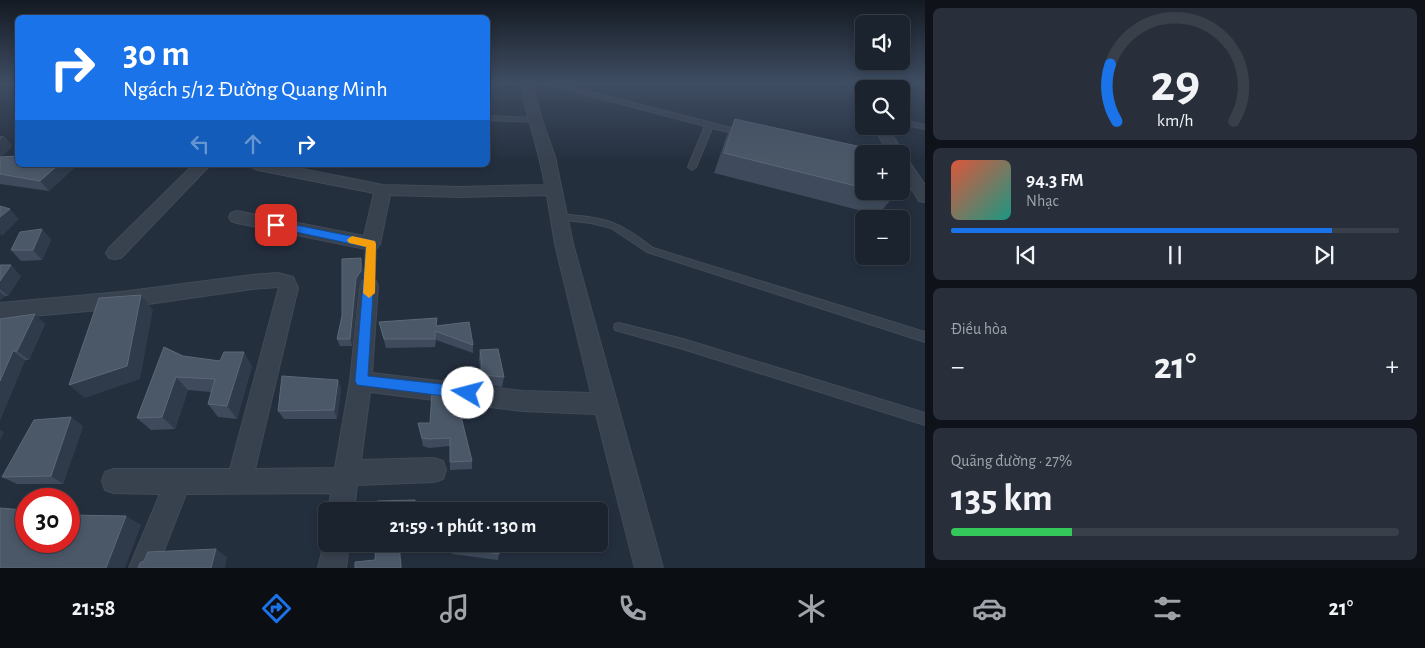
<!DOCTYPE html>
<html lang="vi">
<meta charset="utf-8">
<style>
body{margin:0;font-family:"Alegreya Sans",sans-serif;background:#282f3a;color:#f1f3f6;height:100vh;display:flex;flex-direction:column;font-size:19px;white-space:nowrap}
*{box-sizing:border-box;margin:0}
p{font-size:16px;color:#a0a4aa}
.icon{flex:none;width:28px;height:28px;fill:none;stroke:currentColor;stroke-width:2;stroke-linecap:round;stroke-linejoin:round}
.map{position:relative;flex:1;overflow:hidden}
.sheet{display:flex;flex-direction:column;gap:8px;padding:8px;background:#0f1319;width:500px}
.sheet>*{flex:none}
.top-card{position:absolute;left:15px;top:15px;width:475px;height:152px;border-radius:8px;box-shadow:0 2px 8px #0003,0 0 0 1px #39404a;background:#1a73e8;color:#fff;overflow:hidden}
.tools{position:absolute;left:855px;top:15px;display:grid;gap:10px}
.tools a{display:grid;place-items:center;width:55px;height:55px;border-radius:8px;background:#1b232e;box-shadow:0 2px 8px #0003,0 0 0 1px #39404a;font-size:25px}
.speed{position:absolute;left:15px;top:488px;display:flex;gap:10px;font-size:25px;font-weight:700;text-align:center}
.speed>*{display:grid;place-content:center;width:65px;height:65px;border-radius:50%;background:#1b232e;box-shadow:0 2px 8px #0003,0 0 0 1px #39404a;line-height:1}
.speed .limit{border:8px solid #d22;background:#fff;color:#111}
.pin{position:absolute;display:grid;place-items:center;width:42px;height:42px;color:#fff;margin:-21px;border-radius:10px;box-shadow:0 2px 8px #0006}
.me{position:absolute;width:55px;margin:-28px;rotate:278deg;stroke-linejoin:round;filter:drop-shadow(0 0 4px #0008)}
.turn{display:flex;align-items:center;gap:18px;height:105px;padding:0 25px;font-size:22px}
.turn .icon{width:65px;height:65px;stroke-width:2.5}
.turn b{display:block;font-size:35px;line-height:42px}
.lanes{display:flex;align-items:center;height:48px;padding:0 25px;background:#0003;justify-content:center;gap:25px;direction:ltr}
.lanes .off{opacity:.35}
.big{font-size:38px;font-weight:700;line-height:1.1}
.sheet .tile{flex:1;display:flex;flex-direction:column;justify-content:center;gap:8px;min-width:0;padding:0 18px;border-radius:8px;background:#282f3a}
.sheet .dial{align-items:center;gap:0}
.dial svg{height:130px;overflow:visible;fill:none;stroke:#39404a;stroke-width:7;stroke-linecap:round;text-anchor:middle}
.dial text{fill:#f1f3f6;stroke:none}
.song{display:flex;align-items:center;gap:15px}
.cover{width:60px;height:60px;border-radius:8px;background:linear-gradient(135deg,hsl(10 70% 55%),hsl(170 70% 35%))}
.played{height:5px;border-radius:2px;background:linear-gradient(90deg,#1a73e8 85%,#39404a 85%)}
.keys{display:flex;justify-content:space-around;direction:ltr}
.heat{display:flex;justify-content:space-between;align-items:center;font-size:28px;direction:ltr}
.charge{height:8px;border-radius:4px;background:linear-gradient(90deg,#34c759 27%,#39404a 0)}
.trip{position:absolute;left:318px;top:502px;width:290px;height:50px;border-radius:8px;background:#1b232e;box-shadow:0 2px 8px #0003,0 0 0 1px #39404a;font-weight:700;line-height:50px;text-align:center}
.tab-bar{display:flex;height:80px;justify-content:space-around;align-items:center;background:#0b0e12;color:#a0a4aa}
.tab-bar .icon{width:35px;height:35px}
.tab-bar .current{color:#1a73e8}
.tab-bar b{font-size:22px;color:#f1f3f6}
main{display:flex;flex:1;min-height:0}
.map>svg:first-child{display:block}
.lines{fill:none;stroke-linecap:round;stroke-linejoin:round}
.lane-casing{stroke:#414a57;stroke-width:2}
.street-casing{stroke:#414a57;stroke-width:2}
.lane{fill:#38414e;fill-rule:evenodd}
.street{fill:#38414e;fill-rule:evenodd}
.wall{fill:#3f4b5c}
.shaded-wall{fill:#2f3b4b}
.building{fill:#4b5868;stroke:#5c6777}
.route{fill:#1a73e8;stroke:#114b97}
.slow{fill:#f59e0b}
</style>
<main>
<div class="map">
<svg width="925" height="568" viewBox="0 0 925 568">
<rect width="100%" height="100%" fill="#242f3e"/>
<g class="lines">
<defs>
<g id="lane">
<polygon points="548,83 555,83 744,131 745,133 741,135 712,128 696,167 692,170 688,167 705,126 549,85"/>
<polygon points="488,116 535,118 539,120 535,122 488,120"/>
<polygon points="901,120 925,125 925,129 901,124"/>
<path d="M559,214c46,4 57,5 94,34l272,84v10l-278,-90 -36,-24 -20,-5 -35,-4 -1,-2 1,-2z"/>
<polygon points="371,241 376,244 374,286 373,289 365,289 364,286 366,244"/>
<polygon points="619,323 683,339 925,413 925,425 683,349 615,330 614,327 615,324"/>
</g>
<g id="street">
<path d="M520,83h12l10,37 13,37 18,87 90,324h-28l-39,-154 -73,-3 -153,-19 -9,68 73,-2 9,3 3,9 -3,9 -9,3 -77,3 -3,26h-26l3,-18 -145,1 -29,74h-28l31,-74 -46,-1 -9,-3 -3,-9 3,-9 9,-3h116l49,-182 -27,2 -131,19 -121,11v-16l121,-11 131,-17 26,-2 15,4 5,11 -43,181 80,-1 15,-87 10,-95 2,-5 7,-2 7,2 2,5 -6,87 151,18 68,2 -36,-149 -8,-49 -87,2 -70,-2 -10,49 -3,4 -6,2 -134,-27 -6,-2 -2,-4 2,-4 6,-2 127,25 10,-43 -116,-23 -5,-2 -3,-3h32l101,20 77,2 85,-2c-6,-35 -18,-68 -25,-102z"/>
<polygon points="847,83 859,83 864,90 864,104 859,103"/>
<polygon points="873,126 887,126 904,154 903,156 906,157 925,185 925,202 919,201 901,172 901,154 889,154"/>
<polygon points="193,165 210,165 121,258 115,259 109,258 106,253 109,248"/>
<polygon points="326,535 326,544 349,544 346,568 318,568"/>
</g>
</defs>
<use href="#lane" class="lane-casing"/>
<use href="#street" class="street-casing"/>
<use href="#lane" class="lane"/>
<use href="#street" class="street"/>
</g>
<g class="wall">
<polygon points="735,119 864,154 864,191 893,191 894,196 878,215 714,173 726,138"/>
<polygon points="0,136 4,136 12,146 1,157 18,165 74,168 49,191 0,184"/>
<polygon points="42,229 51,240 42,260 21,261 11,250"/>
<polygon points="0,265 21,276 8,296 5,296 0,300"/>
<polygon points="363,265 362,279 358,286 352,346 340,346 337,339"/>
<polygon points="437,318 437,326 473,345 473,353 436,340 435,347 386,348 379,322"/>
<polygon points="0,319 45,324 29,360 25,360 0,420"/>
<polygon points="480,350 504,377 502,387 482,384 479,359"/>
<polygon points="183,356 252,366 237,419 218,417 208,404 211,392 188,390 175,429 151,430 137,418"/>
<polygon points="338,380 341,389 337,419 284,419 278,411"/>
<polygon points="432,393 472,461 472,469 450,470 450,446 429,448 423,446 418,423 430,423"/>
<polygon points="83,426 63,484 17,484 2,477"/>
<polygon points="376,544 416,544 416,553 401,551 375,560"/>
<polygon points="449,544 498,544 499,554 498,560 452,554"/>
</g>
<g class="shaded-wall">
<polygon points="4,136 12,146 0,158 0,140"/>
<polygon points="58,165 71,165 74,168 49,191 40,181"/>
<polygon points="10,209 19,219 2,236 0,234 0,217"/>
<polygon points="42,229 51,240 42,260 33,250"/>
<polygon points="361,258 363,265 362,279 358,286 352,346 350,339 356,278"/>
<polygon points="11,265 21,276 8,296 0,289 0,281"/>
<polygon points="0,292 5,296 0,300"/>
<polygon points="141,295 153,310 140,379 85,398 69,385"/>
<polygon points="35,314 45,324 29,360 17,351"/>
<polygon points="13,351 25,360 0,420 0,381"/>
<polygon points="244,352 252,366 237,419 227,406"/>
<polygon points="176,377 188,390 175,429 162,417"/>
<polygon points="338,380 341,389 337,419 334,410"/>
<polygon points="71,417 83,426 63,484 51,476"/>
<polygon points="0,430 4,432 0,440"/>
<polygon points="126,516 141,525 125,568 106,568"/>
<polygon points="415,544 416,544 416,553 415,547"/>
<polygon points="399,545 401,551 402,568 401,568"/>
<polygon points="216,549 227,557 225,568 211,568"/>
</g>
<g class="building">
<polygon points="735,119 884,152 884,154 864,154 864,188 724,153"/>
<polygon points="18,156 18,165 58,165 40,181 0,174 0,157"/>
<polygon points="876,191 893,191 894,196"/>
<polygon points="0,206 10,209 0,217"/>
<polygon points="42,229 33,250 11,250 20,232"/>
<polygon points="361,258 361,271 356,278 350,339 337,339 342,316 342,259"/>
<polygon points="0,265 11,265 0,281"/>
<polygon points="141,295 127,366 69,385 99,298"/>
<polygon points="35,314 17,351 13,351 0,381 0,319"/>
<polygon points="437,318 436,326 469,322 473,345 435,331 435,339 384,339 379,322"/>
<polygon points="164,347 183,356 220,361 224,352 244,352 227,406 208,404 215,379 176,377 162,417 137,418"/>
<polygon points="498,349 504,377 483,375 480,350"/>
<polygon points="282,376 338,380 334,410 278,411"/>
<polygon points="432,393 456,396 472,461 450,462 450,438 428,439 422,438 418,423 430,423"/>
<polygon points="71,417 51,476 2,477 34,420"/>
<polygon points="415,500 415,511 377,511 377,501"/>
<polygon points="26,506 26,541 69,541 69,515 126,516 106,568 0,568 0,508 24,510"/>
<polygon points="376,544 415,544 415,547 399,545 401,568 355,568 355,562 375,560"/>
<polygon points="451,544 498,544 499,554 452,548"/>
<polygon points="216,549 211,568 138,568 140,563 144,561 148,552"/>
</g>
<linearGradient id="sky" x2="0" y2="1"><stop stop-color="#141a22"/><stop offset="0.51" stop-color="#3f4d63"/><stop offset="1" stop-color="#3f4d63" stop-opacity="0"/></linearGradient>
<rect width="925" height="162" fill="url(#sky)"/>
<polygon class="route" points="276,221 375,241 376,244 368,376 468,387 472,389 474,393 472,398 468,399 357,385 355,381 366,247 272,227 270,225"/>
<polygon class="slow" points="352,236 375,241 376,244 375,293 369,298 363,293 366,247 349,243 347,240 349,238"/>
</svg>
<div class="tools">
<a><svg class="icon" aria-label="sound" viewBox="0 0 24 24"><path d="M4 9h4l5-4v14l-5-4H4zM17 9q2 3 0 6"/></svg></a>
<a><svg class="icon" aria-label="search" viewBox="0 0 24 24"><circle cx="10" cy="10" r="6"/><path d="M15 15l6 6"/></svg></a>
<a>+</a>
<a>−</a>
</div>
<div class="speed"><div class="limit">30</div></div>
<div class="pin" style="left:276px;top:225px;background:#d93025"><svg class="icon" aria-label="arrive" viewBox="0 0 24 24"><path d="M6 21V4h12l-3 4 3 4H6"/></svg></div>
<svg class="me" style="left:468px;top:393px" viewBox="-20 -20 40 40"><circle r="19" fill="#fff"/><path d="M0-13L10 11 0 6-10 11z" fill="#1a73e8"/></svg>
<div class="trip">21:59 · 1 phút · 130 m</div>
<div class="top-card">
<div class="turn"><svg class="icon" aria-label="right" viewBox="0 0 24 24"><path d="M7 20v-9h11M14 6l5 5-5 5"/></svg><div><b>30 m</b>Ngách 5/12 Đường Quang Minh</div></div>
<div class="lanes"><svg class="icon off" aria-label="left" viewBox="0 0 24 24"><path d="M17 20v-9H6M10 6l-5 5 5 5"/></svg><svg class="icon off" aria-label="ahead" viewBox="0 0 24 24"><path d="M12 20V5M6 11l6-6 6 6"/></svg><svg class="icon" aria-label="right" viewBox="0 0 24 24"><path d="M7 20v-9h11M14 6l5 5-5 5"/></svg></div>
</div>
</div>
<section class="sheet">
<div class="tile dial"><svg viewBox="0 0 100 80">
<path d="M14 69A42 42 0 1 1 86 69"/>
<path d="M14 69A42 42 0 0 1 10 34" stroke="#1a73e8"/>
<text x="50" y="56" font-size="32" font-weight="700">29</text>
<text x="50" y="72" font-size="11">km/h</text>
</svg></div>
<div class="tile">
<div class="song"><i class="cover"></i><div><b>94.3 FM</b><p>Nhạc</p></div></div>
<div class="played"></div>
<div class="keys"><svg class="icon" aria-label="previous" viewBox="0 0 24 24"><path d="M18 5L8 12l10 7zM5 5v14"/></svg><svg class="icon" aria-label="pause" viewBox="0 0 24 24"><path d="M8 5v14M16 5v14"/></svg><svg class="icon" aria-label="next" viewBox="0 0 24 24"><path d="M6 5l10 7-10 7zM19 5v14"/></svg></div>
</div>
<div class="tile"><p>Điều hòa</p>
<div class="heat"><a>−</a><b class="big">21°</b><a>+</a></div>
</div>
<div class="tile"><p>Quãng đường · 27%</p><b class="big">135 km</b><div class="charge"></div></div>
</section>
</main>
<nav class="tab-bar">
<b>21:58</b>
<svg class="icon current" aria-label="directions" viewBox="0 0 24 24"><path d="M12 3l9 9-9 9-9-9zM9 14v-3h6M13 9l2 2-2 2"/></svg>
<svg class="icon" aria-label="music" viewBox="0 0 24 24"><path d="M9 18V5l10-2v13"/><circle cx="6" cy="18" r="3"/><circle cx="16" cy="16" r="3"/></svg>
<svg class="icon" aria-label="phone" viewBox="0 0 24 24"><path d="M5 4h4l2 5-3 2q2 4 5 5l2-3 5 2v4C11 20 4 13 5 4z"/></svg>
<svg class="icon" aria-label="climate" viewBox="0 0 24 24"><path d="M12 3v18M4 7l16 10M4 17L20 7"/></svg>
<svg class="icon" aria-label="car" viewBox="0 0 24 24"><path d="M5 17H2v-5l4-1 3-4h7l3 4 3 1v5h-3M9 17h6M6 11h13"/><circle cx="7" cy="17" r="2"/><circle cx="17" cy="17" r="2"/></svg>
<svg class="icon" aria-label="filters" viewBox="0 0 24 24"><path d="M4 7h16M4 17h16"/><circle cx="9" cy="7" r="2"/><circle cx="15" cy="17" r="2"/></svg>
<b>21°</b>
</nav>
